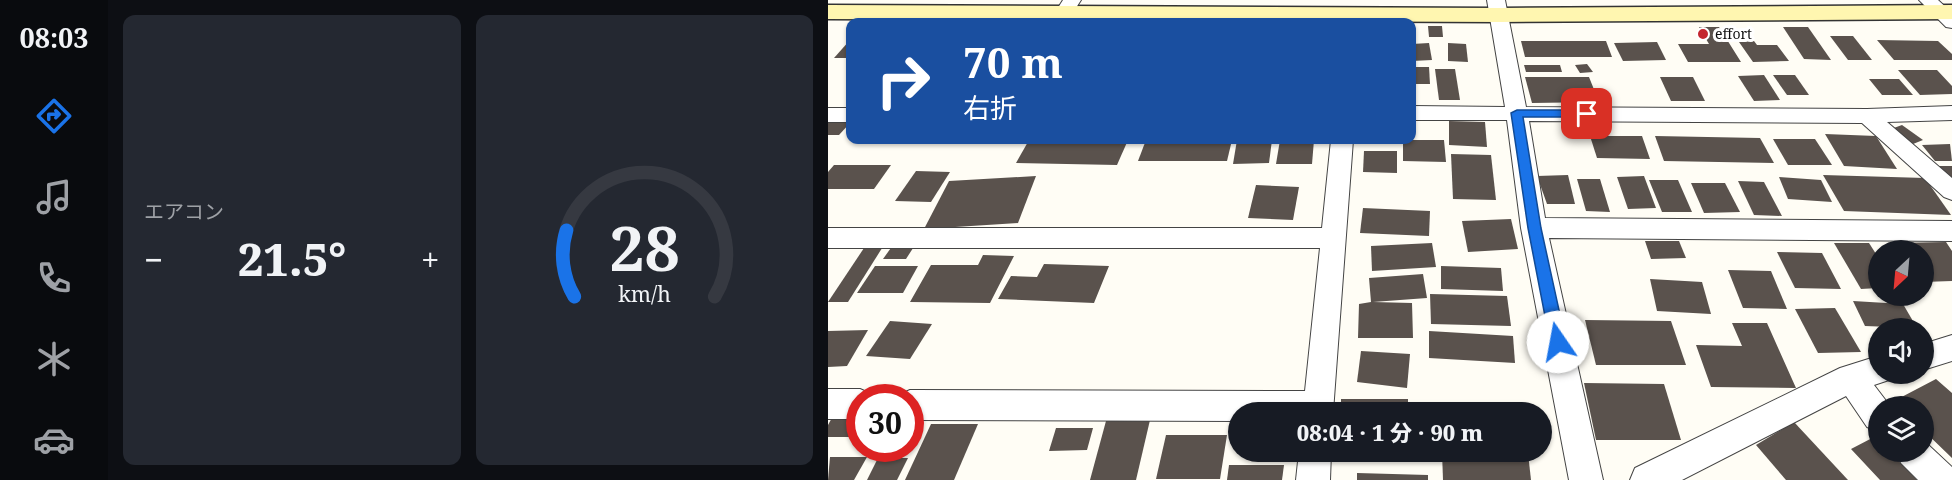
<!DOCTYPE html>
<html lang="ja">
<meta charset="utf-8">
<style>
body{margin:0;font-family:"Noto Serif","Noto Sans JP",serif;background:#242831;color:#f1f3f6;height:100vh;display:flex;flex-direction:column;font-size:22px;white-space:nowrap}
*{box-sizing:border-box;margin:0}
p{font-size:20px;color:#9ea1a6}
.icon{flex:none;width:33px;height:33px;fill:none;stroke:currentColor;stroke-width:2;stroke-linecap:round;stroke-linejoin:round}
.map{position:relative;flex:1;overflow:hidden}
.drawer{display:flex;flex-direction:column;gap:15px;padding:15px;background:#0d0f14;width:720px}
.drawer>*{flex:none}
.guide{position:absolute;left:18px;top:18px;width:570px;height:126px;border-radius:12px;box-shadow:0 2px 4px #0004;background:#1a4fa0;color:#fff;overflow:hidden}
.needle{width:39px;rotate:206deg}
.controls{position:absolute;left:1040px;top:240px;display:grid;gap:12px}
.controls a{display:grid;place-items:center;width:66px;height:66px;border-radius:50%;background:#171b24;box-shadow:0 2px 4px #0004;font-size:30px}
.speed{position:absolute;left:18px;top:384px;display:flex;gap:12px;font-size:30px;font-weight:700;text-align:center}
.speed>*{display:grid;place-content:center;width:78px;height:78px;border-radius:50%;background:#171b24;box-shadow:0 2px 4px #0004;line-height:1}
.speed .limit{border:9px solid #d22;background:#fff;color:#111}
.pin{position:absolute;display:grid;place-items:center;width:51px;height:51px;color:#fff;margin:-26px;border-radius:12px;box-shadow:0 3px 9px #0006}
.me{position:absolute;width:66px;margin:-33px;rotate:348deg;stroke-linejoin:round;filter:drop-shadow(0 0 4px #0008)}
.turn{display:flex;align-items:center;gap:21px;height:126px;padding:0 18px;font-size:27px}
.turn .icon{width:78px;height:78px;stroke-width:2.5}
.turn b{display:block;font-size:42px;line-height:51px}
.big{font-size:45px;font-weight:800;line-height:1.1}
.drawer .widget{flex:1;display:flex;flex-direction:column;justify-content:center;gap:9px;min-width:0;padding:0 21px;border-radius:12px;background:#242831}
.drawer .dial{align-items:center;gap:0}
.dial svg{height:156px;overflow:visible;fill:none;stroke:#363941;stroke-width:7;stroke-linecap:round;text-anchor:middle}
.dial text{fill:#f1f3f6;stroke:none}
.heat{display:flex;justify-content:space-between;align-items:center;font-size:33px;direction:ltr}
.drawer .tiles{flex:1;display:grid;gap:15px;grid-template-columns:repeat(2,1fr)}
.trip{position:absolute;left:400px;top:402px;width:324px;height:60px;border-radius:30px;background:#171b24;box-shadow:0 2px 4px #0004;font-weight:800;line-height:60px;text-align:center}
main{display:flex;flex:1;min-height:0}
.tab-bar{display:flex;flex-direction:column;width:108px;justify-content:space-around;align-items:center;background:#090b0e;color:#9ea1a6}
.tab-bar .icon{width:42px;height:42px}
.tab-bar .active{color:#1a73e8}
.tab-bar b{font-size:27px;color:#f1f3f6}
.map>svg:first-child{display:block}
.building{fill:#5a524d}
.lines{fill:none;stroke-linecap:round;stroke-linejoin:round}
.street-casing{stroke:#444;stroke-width:2}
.secondary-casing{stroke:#333;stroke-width:3}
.street{fill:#fff;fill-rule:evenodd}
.secondary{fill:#fff6b0;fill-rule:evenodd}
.route{fill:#1a73e8;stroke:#114b97;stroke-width:1.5}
.poi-dot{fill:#c4262e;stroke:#fff;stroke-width:2}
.labels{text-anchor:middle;stroke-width:6;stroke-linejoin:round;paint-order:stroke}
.far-poi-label{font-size:14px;fill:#111;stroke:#fff;text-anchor:start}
</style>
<main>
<nav class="tab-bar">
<b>08:03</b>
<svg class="icon active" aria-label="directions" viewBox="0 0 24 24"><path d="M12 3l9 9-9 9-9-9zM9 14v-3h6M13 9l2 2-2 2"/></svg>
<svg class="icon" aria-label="music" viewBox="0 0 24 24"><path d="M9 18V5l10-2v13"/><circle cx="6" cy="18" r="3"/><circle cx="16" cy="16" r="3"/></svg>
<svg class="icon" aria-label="phone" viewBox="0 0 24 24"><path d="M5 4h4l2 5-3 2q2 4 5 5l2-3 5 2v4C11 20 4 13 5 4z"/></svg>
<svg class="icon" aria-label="climate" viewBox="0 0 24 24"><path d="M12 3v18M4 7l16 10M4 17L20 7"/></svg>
<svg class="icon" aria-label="car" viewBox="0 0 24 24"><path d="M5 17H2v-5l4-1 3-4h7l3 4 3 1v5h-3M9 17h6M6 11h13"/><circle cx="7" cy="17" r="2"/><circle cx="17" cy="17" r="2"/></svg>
</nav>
<section class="drawer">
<div class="tiles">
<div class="widget"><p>エアコン</p>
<div class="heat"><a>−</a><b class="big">21.5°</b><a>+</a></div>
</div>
<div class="widget dial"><svg viewBox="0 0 100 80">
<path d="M14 69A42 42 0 1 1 86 69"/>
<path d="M14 69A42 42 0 0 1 10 35" stroke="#1a73e8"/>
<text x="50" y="56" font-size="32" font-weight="700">28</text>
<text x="50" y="72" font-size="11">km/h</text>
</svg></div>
</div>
</section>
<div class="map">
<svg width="1124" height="480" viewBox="0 0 1124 480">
<rect width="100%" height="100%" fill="#fffdf5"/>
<g class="building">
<polygon points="600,26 614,26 615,37 601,37"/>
<polygon points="871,27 891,27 913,62 860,62 850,44 881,44"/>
<polygon points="955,27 980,27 1003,60 976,59"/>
<polygon points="1002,36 1025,36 1044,60 1020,60"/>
<polygon points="22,40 22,58 6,58"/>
<polygon points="1049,40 1110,41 1124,54 1124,60 1066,60"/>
<polygon points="693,41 778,41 784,57 697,57"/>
<polygon points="926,41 929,45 949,45 961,61 925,62 911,42"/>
<polygon points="829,42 838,60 795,61 786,43"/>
<polygon points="601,43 604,60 584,61 584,44"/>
<polygon points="620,43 638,44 640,62 620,61"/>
<polygon points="759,64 765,72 752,73 747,65"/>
<polygon points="696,65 732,65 734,72 698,72"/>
<polygon points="584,67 601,67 602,84 584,84"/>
<polygon points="607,69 627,69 632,100 611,100"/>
<polygon points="1070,70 1109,70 1124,86 1124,94 1092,95"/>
<polygon points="936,75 952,100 926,101 910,76"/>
<polygon points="945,75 967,75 981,95 959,95"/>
<polygon points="697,77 761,77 771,102 704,103"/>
<polygon points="832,77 865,77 877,101 843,101"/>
<polygon points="1041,79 1071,79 1085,95 1054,95"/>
<polygon points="5,118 22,118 22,123 11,135 0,135 0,123"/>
<polygon points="621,121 657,122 659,147 621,145"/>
<polygon points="1074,125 1095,140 1085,144 1063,129"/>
<polygon points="997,134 1048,136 1069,169 1016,166"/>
<polygon points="762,136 814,136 822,159 769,158"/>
<polygon points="827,136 932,138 946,163 836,161"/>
<polygon points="945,139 987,139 1004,165 960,165"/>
<polygon points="201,140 300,140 289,165 188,163"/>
<polygon points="318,140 404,140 399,161 310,161"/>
<polygon points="409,140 444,140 441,163 405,164"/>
<polygon points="452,140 486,140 484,164 448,164"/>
<polygon points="575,140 616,140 618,162 575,161"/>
<polygon points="1122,144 1124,161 1107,161 1094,145"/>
<polygon points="536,151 569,151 569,173 535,172"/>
<polygon points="623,154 663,155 668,200 625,199"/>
<polygon points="6,165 63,165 46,189 0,189 0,172"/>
<polygon points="1111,166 1124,166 1124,177 1120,177"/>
<polygon points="88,171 122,172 103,202 67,201"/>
<polygon points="740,175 747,204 719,204 709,176"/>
<polygon points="995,175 1097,178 1123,215 1016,211"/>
<polygon points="208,176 190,223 96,229 121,181"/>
<polygon points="816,176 828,208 800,209 789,177"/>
<polygon points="951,177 993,180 1004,202 960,199"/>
<polygon points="749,179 772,179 782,212 758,211"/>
<polygon points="821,180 850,180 864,212 834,212"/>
<polygon points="910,181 936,182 954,216 926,215"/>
<polygon points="863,183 897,183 912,212 876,213"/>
<polygon points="428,185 471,187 465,220 420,218"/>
<polygon points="535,208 602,211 601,236 532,233"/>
<polygon points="683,219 690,249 640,252 634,221"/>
<polygon points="817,241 851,241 858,258 823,259"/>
<polygon points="1118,242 1124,251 1124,281 1095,282 1095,250 1070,250 1065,243"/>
<polygon points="604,243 608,267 544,271 543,246"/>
<polygon points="1006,243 1041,243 1050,257 1050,288 1033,289"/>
<polygon points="38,245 56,245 20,302 0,302"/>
<polygon points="65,245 87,245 78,259 55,259"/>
<polygon points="949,252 994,253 1013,289 967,288"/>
<polygon points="155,255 186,256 162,303 82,302 103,265 150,265"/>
<polygon points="216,264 281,266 266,303 170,299 183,276 209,277"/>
<polygon points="47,266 90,266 75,293 29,293"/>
<polygon points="613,266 673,268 675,291 613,289"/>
<polygon points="900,270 943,271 959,309 915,308"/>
<polygon points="595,274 599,298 545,302 584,303 585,338 530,338 531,304 543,302 541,278"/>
<polygon points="822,279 874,282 883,314 829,311"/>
<polygon points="602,294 679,296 683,326 603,324"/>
<polygon points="1025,301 1075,304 1089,328 1037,326"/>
<polygon points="1007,308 1033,352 990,353 967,309"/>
<polygon points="757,320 843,321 858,365 768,365"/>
<polygon points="62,321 104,324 82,359 38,356"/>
<polygon points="904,323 939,323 968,388 883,387 868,345 914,346"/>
<polygon points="40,330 19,366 0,367 0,331"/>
<polygon points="601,331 685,336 687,363 601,358"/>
<polygon points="533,351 582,354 579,388 529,382"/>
<polygon points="1108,379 1124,393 1124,458 1095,430 1095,406 1072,406 1066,401"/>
<polygon points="756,383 836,384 853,440 768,440"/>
<rect x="513" y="399" width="67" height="13"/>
<polygon points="32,413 32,422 24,437 0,437 0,425 6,414"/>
<polygon points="322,420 308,480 262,480 278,421"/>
<polygon points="966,422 1020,480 958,480 928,445"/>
<polygon points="103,424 150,424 126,480 77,480"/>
<polygon points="228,428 265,428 259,450 221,451"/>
<polygon points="338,435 399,435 392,479 328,479"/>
<polygon points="1048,436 1050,452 1062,452 1089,480 1052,480 1023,449"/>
<polygon points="614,452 700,453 703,480 615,480"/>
<polygon points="2,457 39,457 26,480 0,480"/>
<polygon points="50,458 80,458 69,480 39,480"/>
<polygon points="401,465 456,465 454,480 399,480"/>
<polygon points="529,473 600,475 600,480 529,480"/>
</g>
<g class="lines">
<defs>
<g id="street">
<polygon points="235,0 253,0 239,22 221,22"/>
<polygon points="659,0 677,0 698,107 1039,109 1124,106 1124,120 1059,122 1124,178 1124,200 1116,197 1034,123 701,121 717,218 1124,221 1124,241 721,238 775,480 741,480 693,228 679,120 584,120 584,106 677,107"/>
<polygon points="1091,0 1110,0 1124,13 1124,28 1118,27"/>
<rect x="0" y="108" width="22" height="14"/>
<polygon points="503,140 525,140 505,412 411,412 411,421 82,420 82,398 70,398 71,395 82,390 477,391 492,248 0,248 0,228 494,228"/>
<polygon points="1124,335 1124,361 1095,370 1095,344"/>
<polygon points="1050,356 1050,374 1063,374 1061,380 1046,385 1062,406 1050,406 1050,431 1039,427 1018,396 854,480 802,480 807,468 1012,368"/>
<polygon points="0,389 32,389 43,394 45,398 32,398 32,419 0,419"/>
<polygon points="1095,440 1124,467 1124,480 1090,480 1073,463 1069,452 1095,452"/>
<polygon points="471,452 503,452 502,480 468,480"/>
</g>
<polygon id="secondary" points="0,5 672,8 1124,5 1124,19 672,22 0,19"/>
</defs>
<use href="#street" class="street-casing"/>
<use href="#secondary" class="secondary-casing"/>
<use href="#street" class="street"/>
<use href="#secondary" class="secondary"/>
</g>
<polygon class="route" points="689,110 759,110 765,114 759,117 695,117 713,228 738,342 735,347 730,349 724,347 722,342 700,228 683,113"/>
<circle class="poi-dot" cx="875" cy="34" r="6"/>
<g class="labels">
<g class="far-poi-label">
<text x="887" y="39">effort</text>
</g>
</g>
</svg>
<div class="controls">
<a><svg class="needle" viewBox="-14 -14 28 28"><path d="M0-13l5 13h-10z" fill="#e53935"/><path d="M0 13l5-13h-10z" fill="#9ea1a6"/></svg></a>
<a><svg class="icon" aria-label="sound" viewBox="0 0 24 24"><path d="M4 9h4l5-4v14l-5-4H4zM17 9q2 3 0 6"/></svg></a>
<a><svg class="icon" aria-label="layers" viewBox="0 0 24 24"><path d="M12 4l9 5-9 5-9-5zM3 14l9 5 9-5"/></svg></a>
</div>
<div class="speed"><div class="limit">30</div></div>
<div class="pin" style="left:759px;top:114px;background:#d93025"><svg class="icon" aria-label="arrive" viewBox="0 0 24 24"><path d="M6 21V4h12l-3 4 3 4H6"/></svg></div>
<svg class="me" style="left:730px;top:342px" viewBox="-20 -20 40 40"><circle r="19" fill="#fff"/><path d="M0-13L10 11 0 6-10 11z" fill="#1a73e8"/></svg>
<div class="trip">08:04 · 1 分 · 90 m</div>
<div class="guide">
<div class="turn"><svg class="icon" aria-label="right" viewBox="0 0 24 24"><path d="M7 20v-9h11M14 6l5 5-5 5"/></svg><div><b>70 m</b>右折</div></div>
</div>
</div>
</main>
